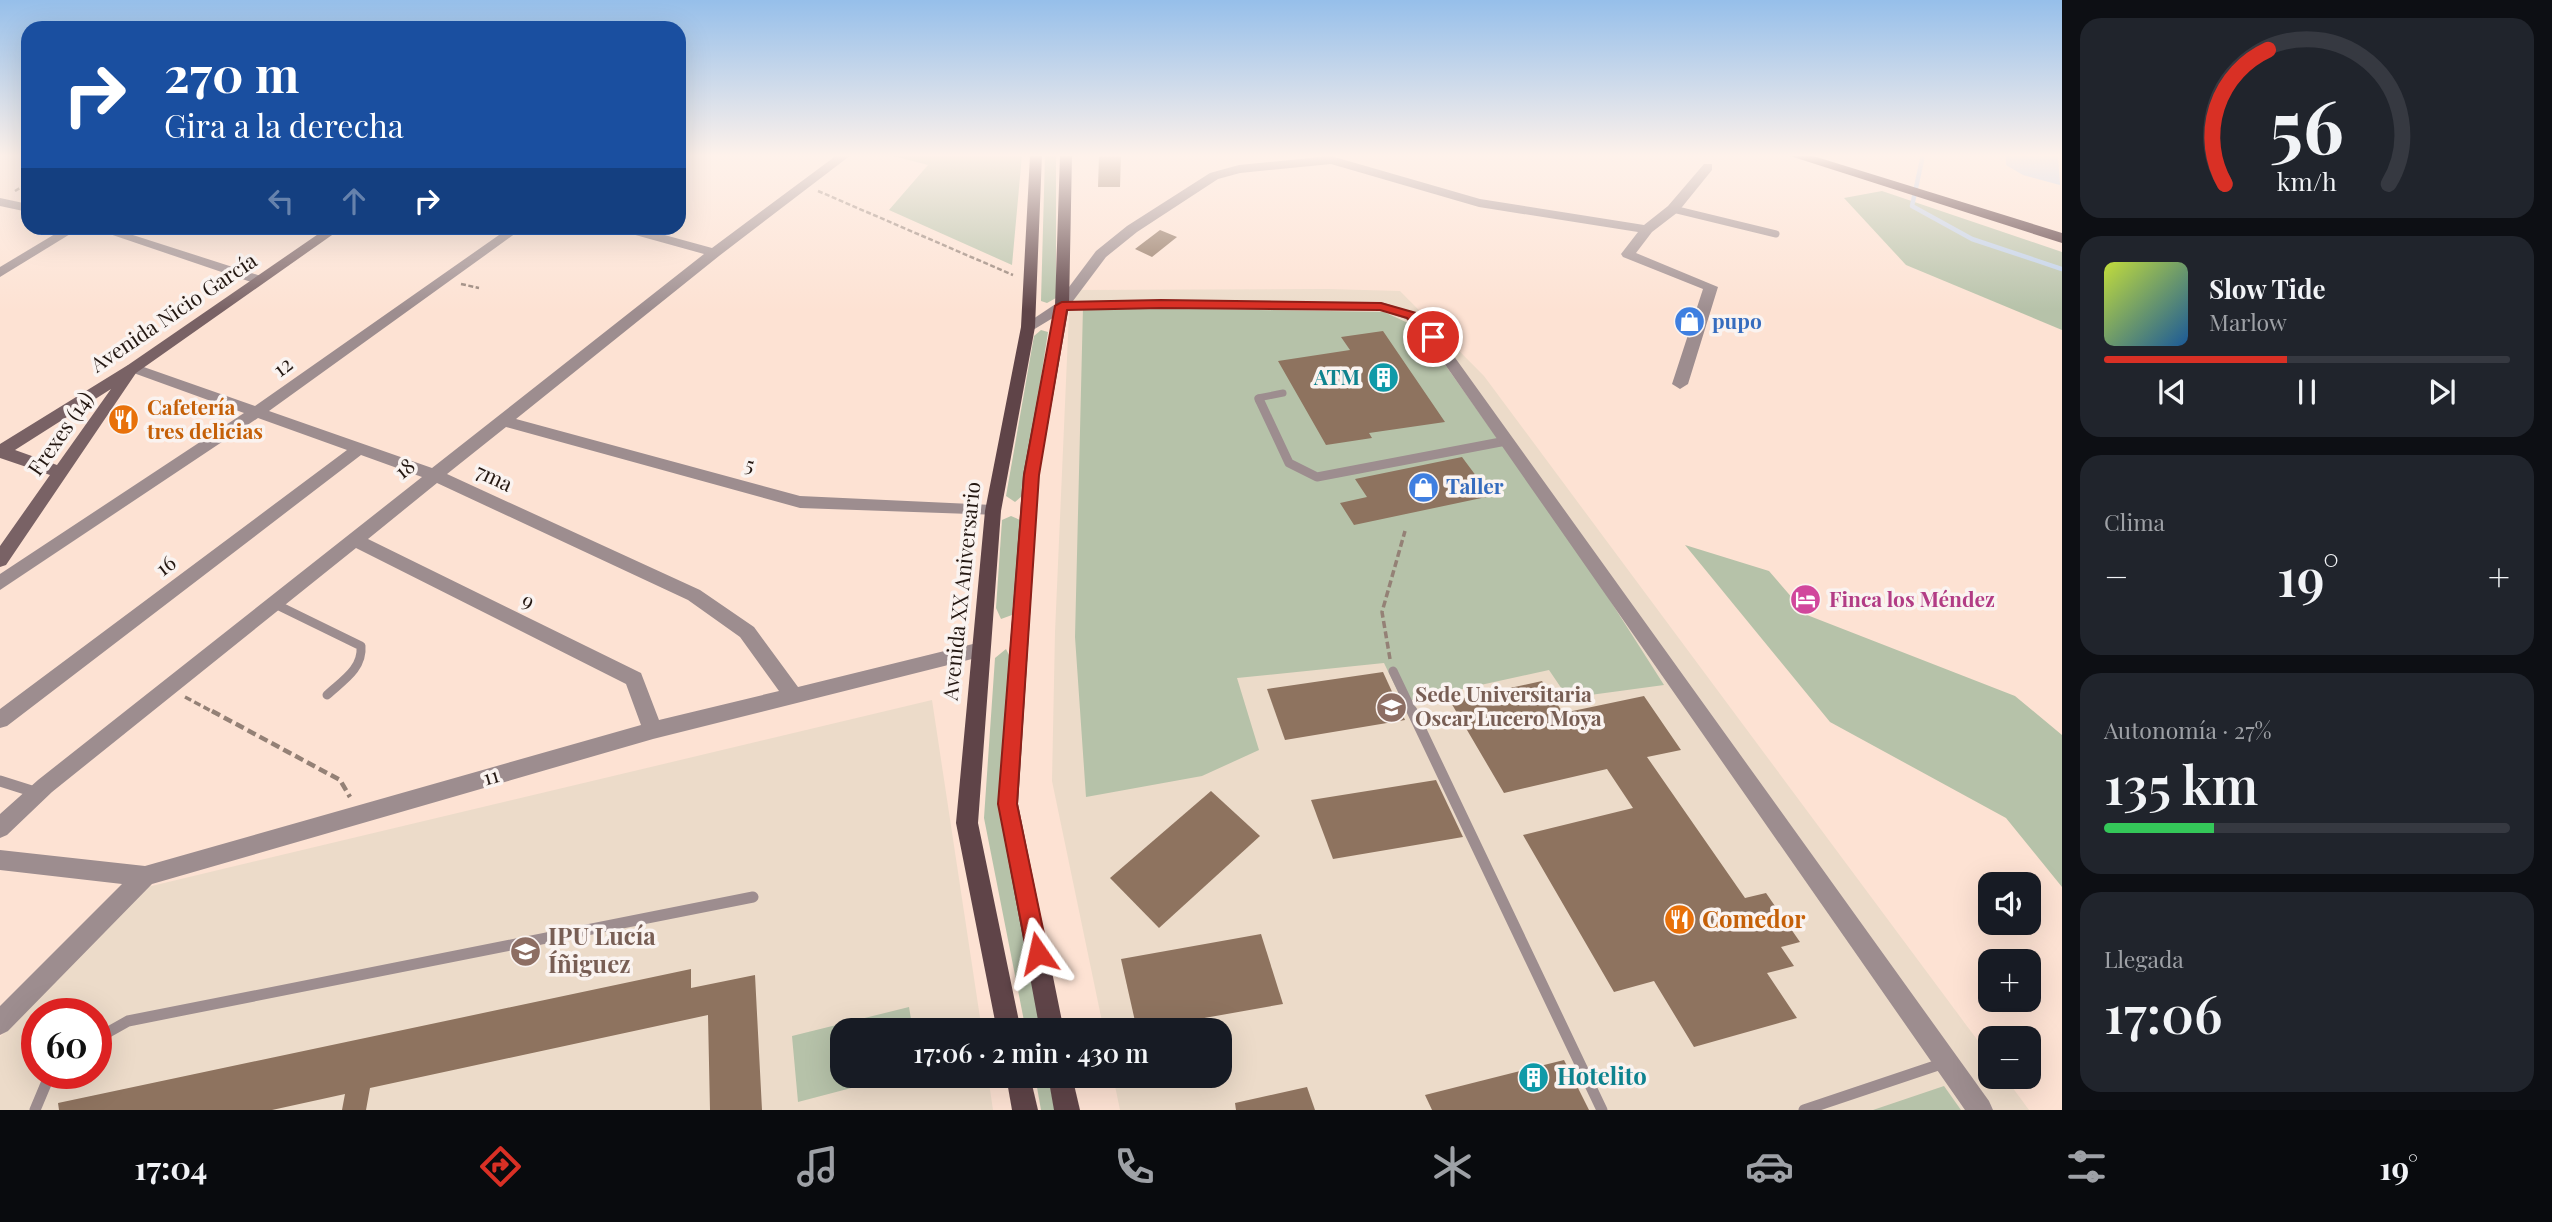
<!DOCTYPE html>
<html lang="es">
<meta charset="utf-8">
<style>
body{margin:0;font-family:"Playfair Display",serif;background:#20242c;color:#f1f3f6;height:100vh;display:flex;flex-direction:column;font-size:26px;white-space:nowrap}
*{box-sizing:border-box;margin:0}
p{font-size:23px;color:#9ea1a6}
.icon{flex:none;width:38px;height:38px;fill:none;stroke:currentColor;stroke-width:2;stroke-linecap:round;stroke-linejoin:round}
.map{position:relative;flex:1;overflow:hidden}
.sheet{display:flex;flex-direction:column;gap:18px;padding:18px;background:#0d0f14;width:490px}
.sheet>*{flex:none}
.hud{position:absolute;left:21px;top:21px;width:665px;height:214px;border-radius:21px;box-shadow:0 7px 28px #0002;background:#1a4fa0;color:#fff;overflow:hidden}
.buttons{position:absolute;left:1978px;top:872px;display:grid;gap:14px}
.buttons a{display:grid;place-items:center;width:63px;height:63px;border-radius:14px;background:#171b24;box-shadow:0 7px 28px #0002;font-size:35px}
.speed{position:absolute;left:21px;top:998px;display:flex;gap:14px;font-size:35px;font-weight:700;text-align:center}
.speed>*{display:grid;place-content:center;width:91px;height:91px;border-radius:50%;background:#171b24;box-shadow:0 7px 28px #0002;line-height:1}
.speed .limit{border:10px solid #d22;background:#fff;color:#111}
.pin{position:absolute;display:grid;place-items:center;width:60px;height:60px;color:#fff;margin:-30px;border:4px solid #fff;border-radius:50%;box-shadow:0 2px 7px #0007}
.me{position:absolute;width:77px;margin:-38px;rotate:349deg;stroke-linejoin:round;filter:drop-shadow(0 0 5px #0008)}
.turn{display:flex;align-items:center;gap:24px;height:147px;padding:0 28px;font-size:32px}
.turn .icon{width:91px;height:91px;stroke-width:2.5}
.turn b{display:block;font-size:49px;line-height:60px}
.lanes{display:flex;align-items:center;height:66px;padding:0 28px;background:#0003;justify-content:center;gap:35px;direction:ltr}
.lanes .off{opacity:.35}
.big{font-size:52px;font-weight:600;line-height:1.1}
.sheet .tile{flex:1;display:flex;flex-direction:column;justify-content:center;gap:10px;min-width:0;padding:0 24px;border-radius:21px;background:#20242c}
.sheet .dial{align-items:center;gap:0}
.dial svg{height:182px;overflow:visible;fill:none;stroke:#363941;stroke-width:7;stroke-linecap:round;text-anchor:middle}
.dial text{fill:#f1f3f6;stroke:none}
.song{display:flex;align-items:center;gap:21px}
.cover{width:84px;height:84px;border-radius:10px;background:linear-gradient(135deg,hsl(70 70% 55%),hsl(210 70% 35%))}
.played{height:7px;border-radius:4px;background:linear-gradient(90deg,#d93025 45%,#363941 45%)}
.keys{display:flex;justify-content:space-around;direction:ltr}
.heat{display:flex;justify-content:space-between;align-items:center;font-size:38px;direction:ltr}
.charge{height:10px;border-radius:5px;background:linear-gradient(90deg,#34c759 27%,#363941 0)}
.trip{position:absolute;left:830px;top:1018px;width:402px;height:70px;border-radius:21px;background:#171b24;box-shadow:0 7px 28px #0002;font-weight:600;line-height:70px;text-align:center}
.tab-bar{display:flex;height:112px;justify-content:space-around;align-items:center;background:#090b0e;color:#9ea1a6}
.tab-bar .icon{width:49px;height:49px}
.tab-bar .active{color:#d93025}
.tab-bar b{font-size:32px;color:#f1f3f6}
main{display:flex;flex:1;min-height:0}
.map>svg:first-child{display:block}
.education{fill:#ecdbc9;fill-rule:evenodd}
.green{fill:#b6c2a9}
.water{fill:#bbd0ec}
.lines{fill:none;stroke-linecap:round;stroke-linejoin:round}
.stream{stroke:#bbd0ec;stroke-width:4.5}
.building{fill:#8e735f}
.path-far2{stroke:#948176;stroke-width:2.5;stroke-dasharray:5 2.5;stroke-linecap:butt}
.path-far1{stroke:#948176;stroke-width:3.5;stroke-dasharray:7 3.5;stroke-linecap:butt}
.path{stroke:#948176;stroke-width:4.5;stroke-dasharray:9 4.5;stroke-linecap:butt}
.lane-far2{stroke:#9d8d8f;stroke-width:7}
.lane-far1{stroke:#9d8d8f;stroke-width:9}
.lane{stroke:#9d8d8f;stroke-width:11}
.street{fill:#9d8d8f;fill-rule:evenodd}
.secondary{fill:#796265;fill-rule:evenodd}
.primary{fill:#5f4448;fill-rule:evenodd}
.highway{fill:#482a30;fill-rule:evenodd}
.route{fill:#d93025;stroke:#8d1f18;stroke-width:2}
.labels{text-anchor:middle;stroke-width:7;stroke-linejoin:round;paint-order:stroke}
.street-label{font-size:21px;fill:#241812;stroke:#faf3f0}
.shop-label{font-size:21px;font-weight:bold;fill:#366cbe;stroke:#faf3f0;text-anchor:start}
.culture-label{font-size:21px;font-weight:bold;fill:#0d838f;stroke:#faf3f0;text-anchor:end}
.food-label{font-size:21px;font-weight:bold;fill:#c56008;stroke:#faf3f0;text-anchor:start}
.hotel-label{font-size:21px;font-weight:bold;fill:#b23c85;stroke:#faf3f0;text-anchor:start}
.education-label{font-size:21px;font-weight:bold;fill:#785e54;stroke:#faf3f0;text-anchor:start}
.near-food-label{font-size:24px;font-weight:bold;fill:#c56008;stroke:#faf3f0;text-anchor:start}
.near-education-label{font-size:24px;font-weight:bold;fill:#785e54;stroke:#faf3f0;text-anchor:start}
.near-culture-label{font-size:24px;font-weight:bold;fill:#0d838f;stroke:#faf3f0;text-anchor:start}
</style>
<main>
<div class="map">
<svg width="2062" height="1110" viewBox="0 0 2062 1110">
<rect width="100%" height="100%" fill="#fde2d3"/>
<g class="education">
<polygon points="1328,289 1400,291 1484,376 1990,1057 1990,1076 2004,1076 2029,1110 1120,1110 1113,1076 1220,1076 1220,1031 1104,1031 1052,781 1055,632 1070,290"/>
<path d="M932,700l50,331h-140v45h146l5,34h-993v-73l139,-148zM37,1013h59v60h-59z"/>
</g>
<g class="green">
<polygon points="889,155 1022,155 1012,265 889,210 928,165"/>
<polygon points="1045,155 1056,155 1056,298 1047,303 1041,301"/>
<polygon points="1882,191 2062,252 2062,330 1906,265 1844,198"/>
<polygon points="1083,307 1384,312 1419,328 1590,569 1664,685 1568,698 1549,670 1403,702 1384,663 1237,678 1259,750 1202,776 1086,797 1075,637"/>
<polygon points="1041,330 1048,332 1023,495 1015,502 1006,496 1034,336"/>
<polygon points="1011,516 1020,520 1012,615 1001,619 996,608 1002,520"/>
<polygon points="1685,545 1769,571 1807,615 2015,696 2062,735 2062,887 2006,818 1830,722"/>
<polygon points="1006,649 1010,657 999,809 1046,1031 1026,1031 984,818 995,658"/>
<polygon points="909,1007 913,1031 842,1031 842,1076 897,1076 798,1102 792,1036"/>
<polygon points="1035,1076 1056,1076 1063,1110 1041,1110"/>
<polygon points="1944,1086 1961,1110 1873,1110"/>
</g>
<polygon class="water" points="2006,155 2058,155 2060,185 2023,175 2006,165"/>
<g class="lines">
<polyline class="stream" points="1923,155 1912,206 1972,239 2062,269"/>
</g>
<g class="building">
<polygon points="1099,156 1121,156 1120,187 1098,187"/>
<polygon points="1160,230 1177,237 1152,257 1135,249"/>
<polygon points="1383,331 1445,422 1369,433 1372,438 1326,445 1278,361 1350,350 1341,337"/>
<polygon points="1462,457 1491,496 1354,525 1340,503 1367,497 1355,479"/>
<polygon points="1383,672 1405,720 1285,740 1267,689"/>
<polygon points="1542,681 1563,713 1644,696 1681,750 1647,757 1745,898 1766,893 1800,942 1781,947 1794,966 1767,973 1797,1018 1694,1047 1654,981 1614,992 1523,835 1633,808 1607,769 1504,793 1450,701"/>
<polygon points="1436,780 1463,837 1333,859 1311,800"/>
<polygon points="1211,791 1260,836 1159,928 1110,878"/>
<polygon points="1261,934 1283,1004 1137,1030 1121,959"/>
<polygon points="691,969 691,988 755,975 762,1110 710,1110 708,1015 370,1088 366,1110 342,1110 345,1094 272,1110 59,1110 58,1103"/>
<polygon points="1564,1060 1589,1110 1432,1110 1425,1095"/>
<polygon points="1307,1087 1315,1110 1236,1110 1235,1103"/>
</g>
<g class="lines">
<g class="path-far2">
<polyline points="15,191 28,183"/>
<polyline points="818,191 1013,275"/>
<polyline points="461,284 479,288"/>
</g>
<g class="path-far1">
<polyline points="1390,659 1382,612 1405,531"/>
<polyline points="185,697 215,713"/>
</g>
<polyline class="path" points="212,711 340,780 350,797"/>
<g class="lane-far2">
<polyline points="1673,209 1776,234"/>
<polyline points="1259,401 1258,398 1283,393"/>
</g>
<g class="lane-far1">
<polyline points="1259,399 1289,463 1317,477 1506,441"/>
<path d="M275,604l86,42c2,23 -19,35 -34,49"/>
<polyline points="1393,671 1413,713"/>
</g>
<g class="lane">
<polyline points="1412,711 1602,1110"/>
<polyline points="0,781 38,793"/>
<polyline points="96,1039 128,1021 753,897"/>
<polyline points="35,1110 48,1079 55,1073"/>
<polyline points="1804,1110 1944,1063"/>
</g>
<g class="street">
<path d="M837,155h14l-132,101 -203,163 284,77 193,9 6,2 2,4 -2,4 -199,-7 -294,-81 -59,47 253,116 54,37 44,60 183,-45 7,3 2,5 -2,5 -335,84 -501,145 -144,147 -8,4v-29l122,-122 -122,-14v-20l145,16 496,-141 -15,-41 -270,-136 -304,244 -45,43 -7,3v-24l38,-34 384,-303 -61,-22 -354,271 -7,2v-19l347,-259 -89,-32 -258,172v-16l244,-161 -116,-42 -2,-3 2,-3h10l117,41 254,-178h14l-254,183 163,57 272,-214 -83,-23 -1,-3h19l73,20zM437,483l251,117 52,37 39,54 -120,29 -18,-47 -273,-134z"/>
<polygon points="1331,156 1480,199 1644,225 1668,206 1704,164 1712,164 1712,170 1678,212 1652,232 1636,253 1718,287 1688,384 1680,389 1672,384 1703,289 1623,257 1621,254 1638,232 1479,207 1331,164 1240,173 1218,179 1137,232 1106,257 1073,301 1381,302 1416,313 1438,334 1989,1101 1993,1110 1965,1110 1428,340 1406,319 1380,310 1081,308 1066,310 1033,330 1023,330 1021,327 1057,303 1096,251 1127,226 1210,173 1239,165"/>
<polygon points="0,198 28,204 28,212 0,206"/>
<polygon points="65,228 80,228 0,277 0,267"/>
<polygon points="92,228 111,228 264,277 266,280 259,284 254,283"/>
</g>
<path class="secondary" d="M327,228h15l-206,145 -130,192 -6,2v-21l50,-71 -50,-17v-14l128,-79zM111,389l-54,76 -42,-15z"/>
<g class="primary">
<polygon points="1030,155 1042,155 1035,327 1001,511 978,823 1021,1031 997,1031 956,823 985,511 1021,327"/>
<polygon points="1060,155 1072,155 1069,306 1039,475 1018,804 1064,1031 1040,1031 998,804 1023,475 1055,306"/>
<polygon points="1006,1076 1030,1076 1038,1110 1012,1110"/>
<polygon points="1048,1076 1072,1076 1080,1110 1054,1110"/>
</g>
<polygon class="highway" points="1787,155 1810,155 2062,233 2062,243"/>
</g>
<linearGradient id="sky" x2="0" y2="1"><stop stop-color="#96bfea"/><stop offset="0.5" stop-color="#fef2eb"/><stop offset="1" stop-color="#fef2eb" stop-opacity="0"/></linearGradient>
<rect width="2062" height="311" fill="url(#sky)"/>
<polygon class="route" points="1161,300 1381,303 1416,313 1439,337 1437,340 1428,340 1407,318 1380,310 1161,308 1067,310 1039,475 1017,804 1048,953 1045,960 1038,963 1030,960 1027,953 998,804 1024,475 1055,306 1062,302"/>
<defs>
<symbol id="shop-disc" viewBox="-11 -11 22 22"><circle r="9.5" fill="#3f7fe0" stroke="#faf3f0"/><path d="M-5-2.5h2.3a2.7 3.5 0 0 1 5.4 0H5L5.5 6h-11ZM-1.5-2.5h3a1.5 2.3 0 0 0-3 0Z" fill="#fff"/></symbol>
<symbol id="building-disc" viewBox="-11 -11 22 22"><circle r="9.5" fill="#0f9aa8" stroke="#faf3f0"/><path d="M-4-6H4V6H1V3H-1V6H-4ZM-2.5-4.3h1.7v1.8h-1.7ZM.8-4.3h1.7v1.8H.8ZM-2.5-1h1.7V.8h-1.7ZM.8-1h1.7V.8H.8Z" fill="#fff"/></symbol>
<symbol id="restaurant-disc" viewBox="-11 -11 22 22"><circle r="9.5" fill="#e8710a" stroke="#faf3f0"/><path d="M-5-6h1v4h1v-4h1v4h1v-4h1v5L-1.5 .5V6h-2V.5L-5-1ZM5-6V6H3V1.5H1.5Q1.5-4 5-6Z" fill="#fff"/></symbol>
<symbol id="hotel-disc" viewBox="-11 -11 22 22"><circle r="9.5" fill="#d1479c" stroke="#faf3f0"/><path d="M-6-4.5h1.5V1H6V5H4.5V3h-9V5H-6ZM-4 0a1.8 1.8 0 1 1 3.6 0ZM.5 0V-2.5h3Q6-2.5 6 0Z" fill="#fff"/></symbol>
<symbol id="university-disc" viewBox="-11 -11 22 22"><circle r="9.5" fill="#8d6e63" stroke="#faf3f0"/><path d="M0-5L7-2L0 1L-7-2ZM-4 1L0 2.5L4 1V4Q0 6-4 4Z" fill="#fff"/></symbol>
<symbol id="school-disc" viewBox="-11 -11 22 22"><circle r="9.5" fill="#8d6e63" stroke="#faf3f0"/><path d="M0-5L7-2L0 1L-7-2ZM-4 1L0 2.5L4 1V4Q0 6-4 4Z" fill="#fff"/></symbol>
</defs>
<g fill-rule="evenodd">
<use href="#shop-disc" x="1672" y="304" width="35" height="35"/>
<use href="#building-disc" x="1366" y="360" width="35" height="35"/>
<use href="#restaurant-disc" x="106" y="402" width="35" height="35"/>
<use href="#shop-disc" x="1406" y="470" width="35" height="35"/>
<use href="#hotel-disc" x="1788" y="582" width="35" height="35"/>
<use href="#university-disc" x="1374" y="690" width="35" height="35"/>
<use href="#restaurant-disc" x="1662" y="902" width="35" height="35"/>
<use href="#school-disc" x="508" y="934" width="35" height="35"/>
<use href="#building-disc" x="1516" y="1060" width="35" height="35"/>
</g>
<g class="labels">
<g class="street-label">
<text transform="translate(174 313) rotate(-34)" y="7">Avenida Nicio García</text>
<text transform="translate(283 367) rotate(-36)" y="7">12</text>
<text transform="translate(61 434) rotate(-55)" y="7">Frexes (14)</text>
<text transform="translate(750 465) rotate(15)" y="7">5</text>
<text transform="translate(405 469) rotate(-38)" y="7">18</text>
<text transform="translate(494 478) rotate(25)" y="7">7ma</text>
<text transform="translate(166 566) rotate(-37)" y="7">16</text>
<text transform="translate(962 591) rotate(-84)" y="7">Avenida XX Aniversario</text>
<text transform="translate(528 601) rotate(26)" y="7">9</text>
<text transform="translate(491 777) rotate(-16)" y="7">11</text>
</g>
<g class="shop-label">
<text x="1712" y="329">pupo</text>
<text x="1446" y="494">Taller</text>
</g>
<g class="culture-label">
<text x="1360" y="385">ATM</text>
</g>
<g class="food-label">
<text x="147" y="415">Cafetería<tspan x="147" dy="24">tres delicias</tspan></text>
</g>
<g class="hotel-label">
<text x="1829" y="607">Finca los Méndez</text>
</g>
<g class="education-label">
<text x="1415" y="702">Sede Universitaria<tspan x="1415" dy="24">Oscar Lucero Moya</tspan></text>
</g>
<g class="near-food-label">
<text x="1702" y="928">Comedor</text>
</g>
<g class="near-education-label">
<text x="548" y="945">IPU Lucía<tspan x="548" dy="28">Íñiguez</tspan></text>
</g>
<g class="near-culture-label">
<text x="1557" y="1085">Hotelito</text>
</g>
</g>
</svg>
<div class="buttons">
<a><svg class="icon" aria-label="sound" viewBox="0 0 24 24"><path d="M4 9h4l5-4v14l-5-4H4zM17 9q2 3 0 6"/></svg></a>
<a>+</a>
<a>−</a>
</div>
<div class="speed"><div class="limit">60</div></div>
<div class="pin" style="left:1433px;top:337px;background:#d93025"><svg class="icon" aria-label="arrive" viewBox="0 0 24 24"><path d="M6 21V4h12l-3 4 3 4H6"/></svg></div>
<svg class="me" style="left:1038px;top:953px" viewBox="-20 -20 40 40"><path d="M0-17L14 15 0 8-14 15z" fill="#d93025" stroke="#fff" stroke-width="4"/></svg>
<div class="trip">17:06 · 2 min · 430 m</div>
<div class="hud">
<div class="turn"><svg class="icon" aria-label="right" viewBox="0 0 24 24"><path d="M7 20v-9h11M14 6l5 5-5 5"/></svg><div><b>270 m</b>Gira a la derecha</div></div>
<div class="lanes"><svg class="icon off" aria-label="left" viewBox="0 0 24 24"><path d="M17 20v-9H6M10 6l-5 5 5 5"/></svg><svg class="icon off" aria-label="ahead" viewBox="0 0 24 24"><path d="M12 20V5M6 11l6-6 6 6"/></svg><svg class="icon" aria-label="right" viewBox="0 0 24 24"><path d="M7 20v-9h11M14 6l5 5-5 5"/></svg></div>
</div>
</div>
<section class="sheet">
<div class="tile dial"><svg viewBox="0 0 100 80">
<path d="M14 69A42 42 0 1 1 86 69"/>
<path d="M14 69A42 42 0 0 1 33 10" stroke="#d93025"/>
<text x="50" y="56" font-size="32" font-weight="700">56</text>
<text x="50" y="72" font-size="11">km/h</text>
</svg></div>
<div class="tile">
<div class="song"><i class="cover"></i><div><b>Slow Tide</b><p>Marlow</p></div></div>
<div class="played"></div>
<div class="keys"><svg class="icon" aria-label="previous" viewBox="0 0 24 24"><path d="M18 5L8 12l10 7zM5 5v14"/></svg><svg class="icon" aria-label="pause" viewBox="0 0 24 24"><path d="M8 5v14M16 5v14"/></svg><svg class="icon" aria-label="next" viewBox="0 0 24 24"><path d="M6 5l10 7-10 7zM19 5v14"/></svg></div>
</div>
<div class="tile"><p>Clima</p>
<div class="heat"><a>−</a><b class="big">19°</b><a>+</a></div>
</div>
<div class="tile"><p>Autonomía · 27%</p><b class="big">135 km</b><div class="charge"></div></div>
<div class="tile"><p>Llegada</p><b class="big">17:06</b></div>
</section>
</main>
<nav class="tab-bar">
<b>17:04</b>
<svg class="icon active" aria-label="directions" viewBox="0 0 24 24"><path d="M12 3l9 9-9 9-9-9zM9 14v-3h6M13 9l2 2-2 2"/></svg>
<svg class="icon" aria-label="music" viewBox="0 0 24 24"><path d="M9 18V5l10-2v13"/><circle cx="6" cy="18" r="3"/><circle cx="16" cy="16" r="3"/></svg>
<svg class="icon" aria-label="phone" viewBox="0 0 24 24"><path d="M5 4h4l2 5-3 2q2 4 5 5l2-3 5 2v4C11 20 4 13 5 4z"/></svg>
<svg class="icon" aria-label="climate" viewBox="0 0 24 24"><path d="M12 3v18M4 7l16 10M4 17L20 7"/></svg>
<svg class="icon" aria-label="car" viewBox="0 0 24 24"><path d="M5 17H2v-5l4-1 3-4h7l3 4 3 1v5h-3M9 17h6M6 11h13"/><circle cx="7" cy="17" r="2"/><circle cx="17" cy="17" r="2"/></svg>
<svg class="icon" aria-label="filters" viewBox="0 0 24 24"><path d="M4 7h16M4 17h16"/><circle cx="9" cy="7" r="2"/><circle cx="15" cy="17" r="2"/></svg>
<b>19°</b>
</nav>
